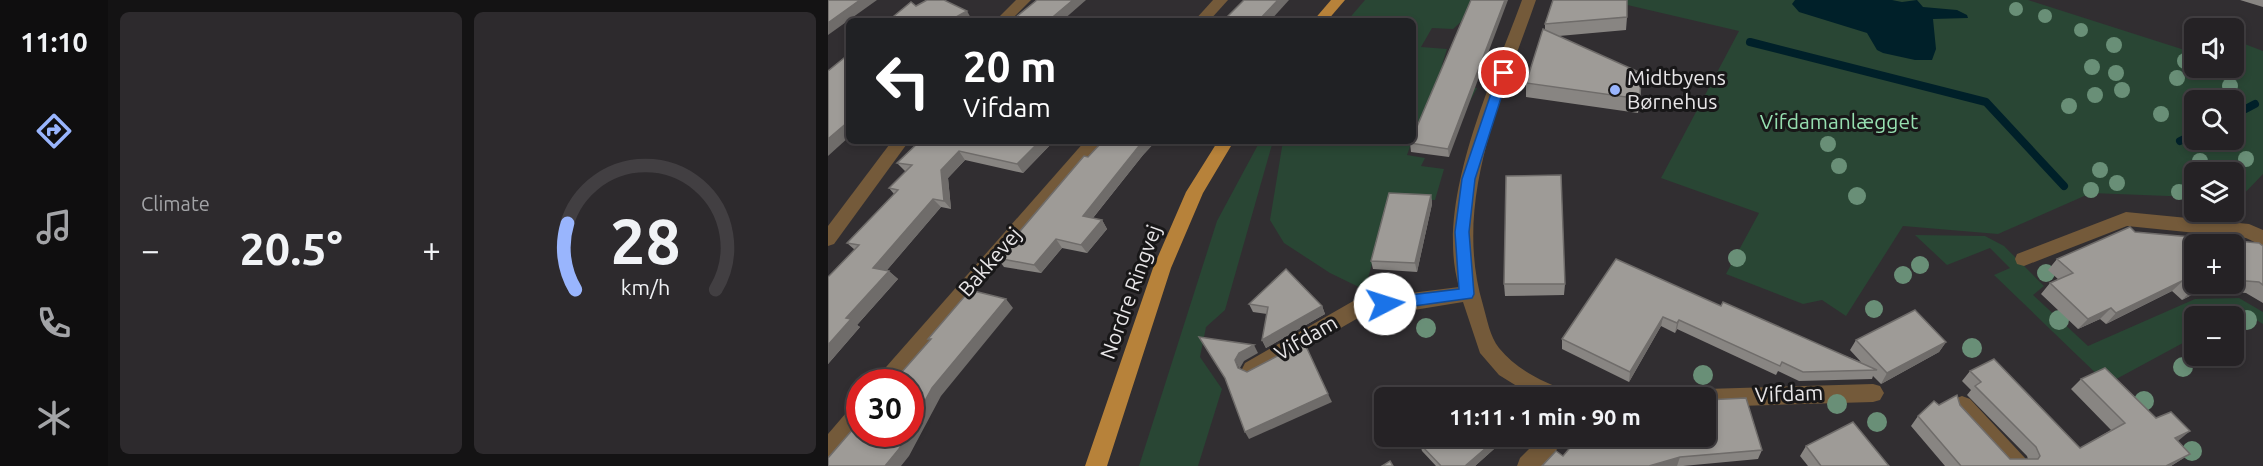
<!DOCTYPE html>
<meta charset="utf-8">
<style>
body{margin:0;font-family:Ubuntu,sans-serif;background:#2d2a2d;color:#f1f3f6;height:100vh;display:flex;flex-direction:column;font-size:22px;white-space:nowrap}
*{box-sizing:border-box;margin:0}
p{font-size:20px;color:#a3a4a7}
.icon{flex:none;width:33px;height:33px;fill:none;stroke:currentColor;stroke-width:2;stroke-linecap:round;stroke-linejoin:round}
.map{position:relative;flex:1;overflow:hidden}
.details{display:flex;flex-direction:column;gap:12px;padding:12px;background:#141314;width:720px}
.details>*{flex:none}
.top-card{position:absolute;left:18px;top:18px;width:570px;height:126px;border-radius:9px;box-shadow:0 3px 9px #0003,0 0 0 2px #423f42;background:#202124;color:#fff;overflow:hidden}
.buttons{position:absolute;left:1356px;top:18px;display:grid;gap:12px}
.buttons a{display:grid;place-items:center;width:60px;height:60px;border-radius:9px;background:#252225;box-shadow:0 3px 9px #0003,0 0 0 2px #423f42;font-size:30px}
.speed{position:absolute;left:18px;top:369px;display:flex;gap:12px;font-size:30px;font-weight:700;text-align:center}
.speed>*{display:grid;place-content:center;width:78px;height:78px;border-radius:50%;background:#252225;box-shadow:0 3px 9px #0003,0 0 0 2px #423f42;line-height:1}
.speed .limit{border:9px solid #d22;background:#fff;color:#111}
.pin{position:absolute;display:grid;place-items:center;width:51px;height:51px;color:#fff;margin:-26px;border:3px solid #fff;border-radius:50%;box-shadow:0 2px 6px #0007}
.me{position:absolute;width:66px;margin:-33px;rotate:85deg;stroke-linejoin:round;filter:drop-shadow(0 0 4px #0008)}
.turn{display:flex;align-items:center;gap:21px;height:126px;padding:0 18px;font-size:27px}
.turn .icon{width:78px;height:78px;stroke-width:2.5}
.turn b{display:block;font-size:42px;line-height:51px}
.big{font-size:45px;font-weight:700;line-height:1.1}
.details .widget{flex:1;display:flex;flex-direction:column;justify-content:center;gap:9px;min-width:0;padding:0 21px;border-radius:9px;background:#2d2a2d}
.details .dial{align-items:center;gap:0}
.dial svg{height:156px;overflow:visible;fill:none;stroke:#423f42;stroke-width:7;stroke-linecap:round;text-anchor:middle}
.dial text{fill:#f1f3f6;stroke:none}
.heat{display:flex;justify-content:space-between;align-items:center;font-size:33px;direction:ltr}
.details .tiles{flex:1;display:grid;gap:12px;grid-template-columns:repeat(2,1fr)}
.trip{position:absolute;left:546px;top:387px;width:342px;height:60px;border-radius:9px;background:#252225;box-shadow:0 3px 9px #0003,0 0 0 2px #423f42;font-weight:700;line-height:60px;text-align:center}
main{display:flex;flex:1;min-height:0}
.dock{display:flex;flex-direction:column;width:108px;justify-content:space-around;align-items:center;background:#0f0e0f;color:#a3a4a7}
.dock .icon{width:42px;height:42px}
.dock .on{color:#99b5fd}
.dock b{font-size:27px;color:#f1f3f6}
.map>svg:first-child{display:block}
.green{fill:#294634;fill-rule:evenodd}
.water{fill:#002029}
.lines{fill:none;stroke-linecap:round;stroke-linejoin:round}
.stream{stroke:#002029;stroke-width:8}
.minor{fill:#745a3a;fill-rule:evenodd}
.major{fill:#b7823a;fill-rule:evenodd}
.tree{fill:#698f77}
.wall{fill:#888582;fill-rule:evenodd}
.shaded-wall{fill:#6f6c6a}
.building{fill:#9e9b97;stroke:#6f6c6a;stroke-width:1.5}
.route{fill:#1a73e8;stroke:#114b97;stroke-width:1.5}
.poi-dot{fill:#99b5fd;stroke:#181718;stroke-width:2}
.labels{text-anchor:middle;stroke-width:6;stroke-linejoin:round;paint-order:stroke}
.poi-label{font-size:21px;fill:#e8e6e8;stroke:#181718;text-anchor:start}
.park-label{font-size:21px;fill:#96dfb0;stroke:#181718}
.street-label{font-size:21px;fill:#e8e6e8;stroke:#181718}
</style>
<main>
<nav class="dock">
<b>11:10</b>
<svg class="icon on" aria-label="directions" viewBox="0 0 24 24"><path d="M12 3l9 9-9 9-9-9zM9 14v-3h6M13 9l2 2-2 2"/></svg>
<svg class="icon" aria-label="music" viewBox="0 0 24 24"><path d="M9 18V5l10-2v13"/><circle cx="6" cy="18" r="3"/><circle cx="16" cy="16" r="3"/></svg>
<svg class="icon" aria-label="phone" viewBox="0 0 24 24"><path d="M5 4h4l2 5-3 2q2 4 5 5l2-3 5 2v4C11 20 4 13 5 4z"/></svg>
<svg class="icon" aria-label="climate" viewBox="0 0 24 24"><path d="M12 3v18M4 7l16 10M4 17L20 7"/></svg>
</nav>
<section class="details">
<div class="tiles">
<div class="widget"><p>Climate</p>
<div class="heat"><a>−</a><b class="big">20.5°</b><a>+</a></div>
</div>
<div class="widget dial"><svg viewBox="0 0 100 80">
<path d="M14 69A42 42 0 1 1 86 69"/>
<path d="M14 69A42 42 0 0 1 10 35" stroke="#99b5fd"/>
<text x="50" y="56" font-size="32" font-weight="700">28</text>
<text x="50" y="72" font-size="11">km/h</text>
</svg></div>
</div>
</section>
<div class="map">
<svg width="1435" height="466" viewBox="0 0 1435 466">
<rect width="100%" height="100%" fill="#312e31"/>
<g class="green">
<polygon points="537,0 678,0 636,19 625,29 604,28 593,47 619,49 614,65 638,69 630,86 649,88 642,101 585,139 585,21 519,21"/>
<path d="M778,0h422l166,53v15h40v-28l29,11v123l-25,26h-4v-28h-40v25l-103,-4 -93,41 -95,-8 -57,90 -24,-16 -19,4 -77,-30 33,-61 -98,-35 78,-147zM1366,100h40v40h-40z"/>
<polygon points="432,141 445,141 397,310 378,327 372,357 394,389 370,466 311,466 389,221"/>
<polygon points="455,141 584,141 579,155 597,158 593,166 616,169 607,200 561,199 537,290 502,273 456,243 442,220"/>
<polygon points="1087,235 1157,236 1176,246 1216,286 1205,295 1260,346 1367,299 1411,298 1435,312 1435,324 1415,312 1406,317 1366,316 1366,337 1279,384 1166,275 1182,268 1162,248 1119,265"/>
</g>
<polygon class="water" points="967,0 1064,0 1074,2 1089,0 1095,7 1129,10 1139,15 1140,18 1105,19 1108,49 1104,60 1087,60 1055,53 1049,50 1039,33 971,12 964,4"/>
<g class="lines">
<g class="stream">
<polyline points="922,42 1158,102 1236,186"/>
<polyline points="1406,115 1427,104"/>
<polyline points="1352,141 1366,134"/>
</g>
<g class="minor">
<polygon points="188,0 203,0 182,21 167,21"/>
<polygon points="385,0 400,0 381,21 366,21"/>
<path d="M694,0h14c-34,98 -84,201 -53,305 4,14 7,32 16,43 18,22 44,34 69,43l3,7h-35l-37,-23 -19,-22 -17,-51 -55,9 -43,3 -106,61 -7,3 -7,-3 -3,-6 3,-6 110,-63 104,-13c-25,-85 34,-207 63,-287z"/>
<polygon points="64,141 81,141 6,244 0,246 0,226"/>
<polygon points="257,141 274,141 70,382 48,382 51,375"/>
<polygon points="1298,212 1421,224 1435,230 1435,246 1418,238 1299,226 1196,266 1189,264 1187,259 1189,254"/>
<polygon points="1045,384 1052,386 1056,393 1052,400 1045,402 878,407 878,398 868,398 871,391 878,389"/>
<polygon points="1134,396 1142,399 1197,458 1200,466 1174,466 1126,413 1123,406 1126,399"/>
<polygon points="32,403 32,429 8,457 0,460 0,434 24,406"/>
<polygon points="714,436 740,436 715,466 689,466 692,458"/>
</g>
<g class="major">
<polygon points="503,0 517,0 499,21 485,21"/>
<polygon points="390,141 406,141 375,193 343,268 279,466 257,466 325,268 358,192"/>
</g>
</g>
<g class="tree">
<circle cx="1188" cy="9" r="7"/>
<circle cx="1217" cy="16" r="7"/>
<circle cx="1253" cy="30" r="7"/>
<circle cx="1286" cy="45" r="8"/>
<circle cx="1357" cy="61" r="8"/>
<circle cx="1264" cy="67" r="8"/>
<circle cx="1288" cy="73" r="8"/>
<circle cx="1349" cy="78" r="8"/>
<circle cx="1402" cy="86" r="8"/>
<circle cx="1294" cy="90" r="8"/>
<circle cx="1267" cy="95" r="8"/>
<circle cx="1241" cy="106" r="8"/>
<circle cx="1333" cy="114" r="8"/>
<circle cx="1000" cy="144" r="8"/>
<circle cx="1418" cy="159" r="8"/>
<circle cx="1372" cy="161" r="8"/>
<circle cx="1011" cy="166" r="8"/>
<circle cx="1272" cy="170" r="8"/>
<circle cx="1289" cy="183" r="8"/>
<circle cx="1263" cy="190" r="8"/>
<circle cx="1351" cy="192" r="8"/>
<circle cx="1029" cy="196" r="9"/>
<circle cx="909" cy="258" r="9"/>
<circle cx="1092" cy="265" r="9"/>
<circle cx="1218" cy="273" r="9"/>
<circle cx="1075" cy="275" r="9"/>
<circle cx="1046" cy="309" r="9"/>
<circle cx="1231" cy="320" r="10"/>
<circle cx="1419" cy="320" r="10"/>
<circle cx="598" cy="328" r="10"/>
<circle cx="1144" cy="348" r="10"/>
<circle cx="1355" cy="367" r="10"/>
<circle cx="875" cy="375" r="10"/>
<circle cx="1316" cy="401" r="10"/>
<circle cx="1009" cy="404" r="10"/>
<circle cx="1049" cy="422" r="10"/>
<circle cx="1364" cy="451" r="10"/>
</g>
<g class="wall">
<polygon points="643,0 621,157 583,152 582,143"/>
<polygon points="1412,0 1435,0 1435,7"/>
<polygon points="799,17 798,30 731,36 812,99 810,113 698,97 698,83 717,30 717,24"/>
<polygon points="92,141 226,141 195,173 137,160 120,178 123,209 113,207 59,270 70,279 29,325 32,327 0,364 0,278 27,250 19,243 66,194 61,188 78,172 69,163"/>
<polygon points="275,141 328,141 315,155 265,218 274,220 279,229 259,253 234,248 213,273 176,267 169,258 260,157"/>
<polygon points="603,195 604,204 589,272 545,269 543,261"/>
<path d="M1307,232l128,14v57l-17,-10 -43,-4 -21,11 -10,-9 -66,33 -6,-5 -22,10 -37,-35 9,-11 9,-3 -11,-10 9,-11zM1406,244v40h-40z"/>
<polygon points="788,259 893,306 1033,362 1022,350 1028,340 1118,342 1111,352 1053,384 1045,376 1044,379 971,381 950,371 948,375 849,329 847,333 833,326 801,382 734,349 734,339"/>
<polygon points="676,284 737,284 736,295 677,296"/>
<polygon points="421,304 494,306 497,314 438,348 434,340 439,314 425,312"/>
<polygon points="1142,371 1252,448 1283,430 1243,389 1253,379 1349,441 1362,454 1343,466 1117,466 1083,426 1090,416 1111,405 1132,405 1182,459 1200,459 1199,456 1139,395 1143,390 1134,381"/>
<polygon points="597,436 666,449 647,466 608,466 594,451 592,444 598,440"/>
<polygon points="978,446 1061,466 980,466 972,456"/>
<polygon points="934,450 930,459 855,466 714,466 735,456"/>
</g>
<g class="shaded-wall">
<polygon points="32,0 49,0 0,35 0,23"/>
<polygon points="245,0 258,0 234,21 220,21"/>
<polygon points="450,0 461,0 442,21 430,21"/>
<polygon points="677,0 680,0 621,157 620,149"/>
<polygon points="139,11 144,20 143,21 121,21"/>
<polygon points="21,121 21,137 0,156 0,139"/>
<polygon points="212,141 226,141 195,173 189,164"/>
<polygon points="315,141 328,141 315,155 260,224 255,216"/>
<polygon points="131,151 137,160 120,178 123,209 116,201 113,170"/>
<polygon points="603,195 604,204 589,272 587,263"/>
<polygon points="105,199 113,207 54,276 45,268"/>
<polygon points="274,220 279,229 259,253 253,245"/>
<polygon points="228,239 234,248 213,273 206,265"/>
<polygon points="61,271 70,279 29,325 32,327 0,364 0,345 18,318"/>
<polygon points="1356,280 1344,291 1278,324 1288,313"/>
<polygon points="1376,284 1381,284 1375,289 1354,300 1365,289"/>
<polygon points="178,299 185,308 113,396 81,456 73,466 57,466 79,434 82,434 82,428 104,388"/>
<polygon points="494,306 497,314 438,348 434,340"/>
<polygon points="1283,308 1272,319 1250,329 1260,319"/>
<polygon points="835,317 833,326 801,382 802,372"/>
<polygon points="851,320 849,329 847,333 849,323"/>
<polygon points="1118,342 1111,352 1053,384 1059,373"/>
<polygon points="426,345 430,353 416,361 412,368 415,376 407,360 411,353"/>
<polygon points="500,394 504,402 421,439 417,432"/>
<polygon points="1362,431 1350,441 1347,438"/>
<polygon points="666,441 666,449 647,466 637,466"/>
<polygon points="1362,454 1343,466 1338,466"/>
<polygon points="852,457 849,466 821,466"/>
</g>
<g class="building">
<polygon points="0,0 32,0 0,23"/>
<polygon points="99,0 116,0 139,11 121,21 60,21 83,2 88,6"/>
<polygon points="209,0 245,0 220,21 183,21"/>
<polygon points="416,0 450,0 430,21 395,21"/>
<polygon points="643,0 677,0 620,149 582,143 583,141 585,141 585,136"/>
<polygon points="725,0 799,0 799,17 717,24"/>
<polygon points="715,29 813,73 812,99 698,83"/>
<polygon points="21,54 21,121 0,139 0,71"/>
<polygon points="92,141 212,141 189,164 131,151 113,170 116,201 105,199 45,268 61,271 18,318 23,319 0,345 0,277 31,245 19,243 70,190 61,188 84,165 69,163"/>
<polygon points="275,141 315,141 255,216 274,220 253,245 228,239 206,265 169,258 256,156 260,157"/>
<polygon points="733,175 737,284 676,284 678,176"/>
<polygon points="561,193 603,195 587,263 543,261"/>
<polygon points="1302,227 1307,232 1431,243 1435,246 1435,285 1431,282 1406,280 1406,244 1366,244 1366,284 1376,284 1365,289 1356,280 1288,313 1283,308 1260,319 1222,283 1245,273 1229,259"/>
<polygon points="788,259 893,306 895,302 1049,370 975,372 954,362 952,366 851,320 849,323 835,317 802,372 734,339"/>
<polygon points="458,269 494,306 434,340 440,307 421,304"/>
<polygon points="142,290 178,299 104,388 82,428 82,382 65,382 103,339 100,339"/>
<polygon points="1087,310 1118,342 1059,373 1028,340"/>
<polygon points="371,337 426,345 411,353 407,360 410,368 419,372 476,342 500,394 417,432 397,378"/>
<polygon points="1166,359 1252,448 1297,423 1253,379 1277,368 1328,418 1343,412 1362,431 1347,438 1362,454 1338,466 1133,466 1090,416 1106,401 1111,405 1129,395 1132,405 1182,459 1210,459 1212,456 1208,447 1147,386 1153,382 1142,371"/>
<polygon points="918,398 934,450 852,457 821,466 714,466 728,451 735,456 752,436 878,436 878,400"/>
<polygon points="32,421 32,434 79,434 71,449 57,466 0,466 0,458"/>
<polygon points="1025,422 1061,466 993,466 978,446"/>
<polygon points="597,436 661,436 666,441 637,466 613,466 592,444 600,439"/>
<polygon points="562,461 565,466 554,466"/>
</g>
<polygon class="route" points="676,69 681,73 647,179 641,232 646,294 644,298 557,310 552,308 550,304 557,298 631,289 627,232 634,179 670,73"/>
<circle class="poi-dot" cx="787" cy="90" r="6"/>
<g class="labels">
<g class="poi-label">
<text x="799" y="85">Midtbyens<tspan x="799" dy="24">Børnehus</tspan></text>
</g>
<g class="park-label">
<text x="1011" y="129">Vifdamanlægget</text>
</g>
<g class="street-label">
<text transform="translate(162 262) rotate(-49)" y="7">Bakkevej</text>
<text transform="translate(303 292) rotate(-70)" y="7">Nordre Ringvej</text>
<text transform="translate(478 338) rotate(-30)" y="7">Vifdam</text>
<text transform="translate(961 394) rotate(-2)" y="7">Vifdam</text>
</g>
</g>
</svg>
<div class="buttons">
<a><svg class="icon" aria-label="sound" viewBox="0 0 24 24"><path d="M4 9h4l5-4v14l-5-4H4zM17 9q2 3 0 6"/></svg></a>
<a><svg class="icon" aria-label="search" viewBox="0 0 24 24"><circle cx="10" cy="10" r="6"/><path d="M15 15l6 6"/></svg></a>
<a><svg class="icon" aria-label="layers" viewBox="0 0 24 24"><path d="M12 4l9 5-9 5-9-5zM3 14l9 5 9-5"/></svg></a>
<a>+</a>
<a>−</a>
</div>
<div class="speed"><div class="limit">30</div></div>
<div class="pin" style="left:676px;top:73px;background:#d93025"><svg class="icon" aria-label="arrive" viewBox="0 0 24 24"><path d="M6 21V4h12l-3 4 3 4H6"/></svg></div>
<svg class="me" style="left:557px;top:304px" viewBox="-20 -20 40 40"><circle r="19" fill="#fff"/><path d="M0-13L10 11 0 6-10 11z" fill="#1a73e8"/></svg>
<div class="trip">11:11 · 1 min · 90 m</div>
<div class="top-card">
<div class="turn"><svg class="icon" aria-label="left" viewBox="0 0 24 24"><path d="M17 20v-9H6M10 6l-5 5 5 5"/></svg><div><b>20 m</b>Vifdam</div></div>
</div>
</div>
</main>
